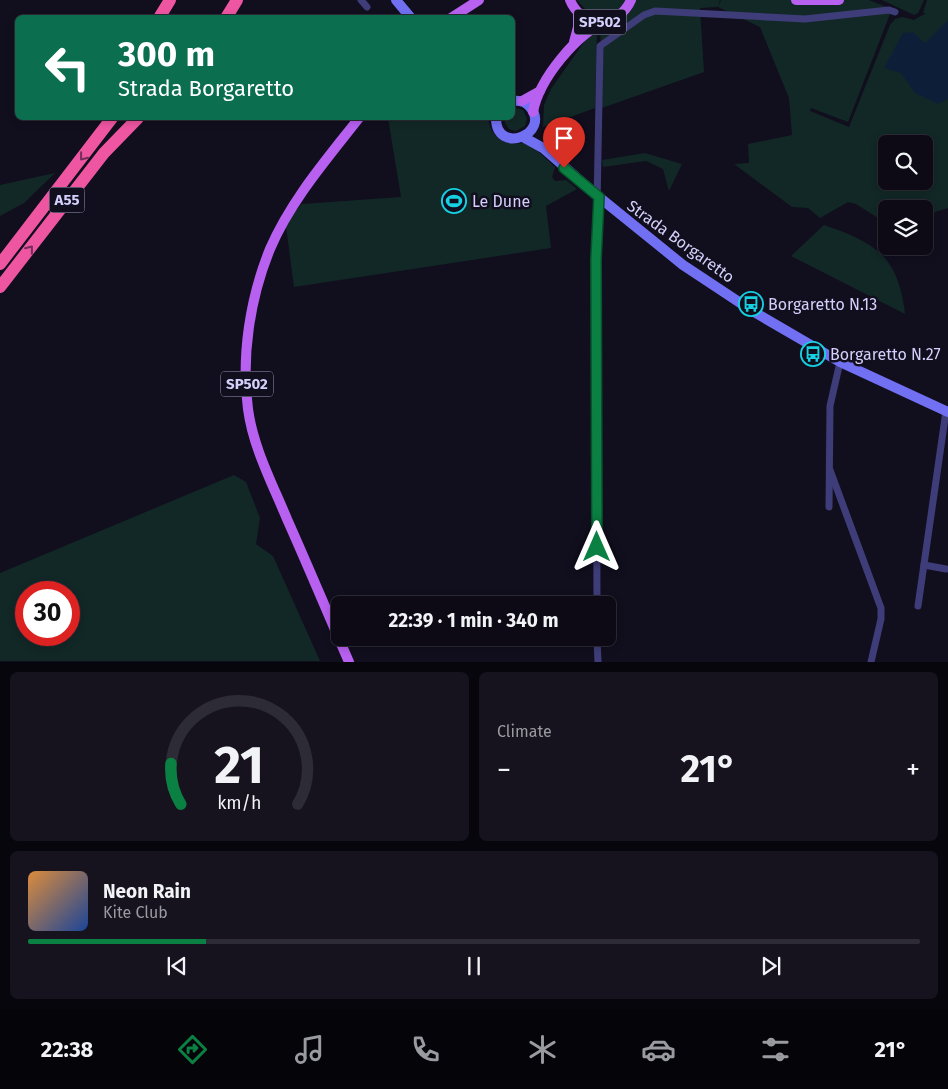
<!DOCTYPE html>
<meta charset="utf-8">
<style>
body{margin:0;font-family:"Fira Sans",sans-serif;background:#16131f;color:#f1f3f6;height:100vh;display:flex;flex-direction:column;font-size:19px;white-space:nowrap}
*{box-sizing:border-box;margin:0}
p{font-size:16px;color:#9a9aa1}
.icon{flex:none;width:28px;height:28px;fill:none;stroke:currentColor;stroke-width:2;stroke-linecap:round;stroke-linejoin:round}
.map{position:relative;height:662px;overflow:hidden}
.details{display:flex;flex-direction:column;gap:10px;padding:10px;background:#07060c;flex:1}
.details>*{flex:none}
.hud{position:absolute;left:15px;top:15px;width:500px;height:105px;border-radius:8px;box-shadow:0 2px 8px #0003,0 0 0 1px #2d2b35;background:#0b6e4f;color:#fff;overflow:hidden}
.fabs{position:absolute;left:878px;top:135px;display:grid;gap:10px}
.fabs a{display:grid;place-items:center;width:55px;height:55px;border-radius:8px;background:#0d0a16;box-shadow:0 2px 8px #0003,0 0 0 1px #2d2b35;font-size:25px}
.speed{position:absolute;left:15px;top:581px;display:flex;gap:10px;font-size:25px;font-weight:700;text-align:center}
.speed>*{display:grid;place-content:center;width:65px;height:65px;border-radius:50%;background:#0d0a16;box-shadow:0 2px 8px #0003,0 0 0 1px #2d2b35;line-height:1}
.speed .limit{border:8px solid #d22;background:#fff;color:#111}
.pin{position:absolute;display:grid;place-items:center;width:42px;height:42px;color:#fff;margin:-51px -21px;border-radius:50% 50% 50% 0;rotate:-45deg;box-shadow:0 0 5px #0007}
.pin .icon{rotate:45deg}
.me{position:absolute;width:55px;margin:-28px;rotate:0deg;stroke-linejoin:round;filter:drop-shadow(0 0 4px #0008)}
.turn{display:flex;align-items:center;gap:18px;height:105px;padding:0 20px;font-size:22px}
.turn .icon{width:65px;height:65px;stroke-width:2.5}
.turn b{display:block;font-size:35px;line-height:42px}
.big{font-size:38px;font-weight:700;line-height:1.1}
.details .tile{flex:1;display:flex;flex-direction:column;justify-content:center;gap:8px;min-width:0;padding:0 18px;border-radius:8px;background:#16131f}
.details .dial{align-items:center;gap:0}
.dial svg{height:130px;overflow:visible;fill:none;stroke:#2d2b35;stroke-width:7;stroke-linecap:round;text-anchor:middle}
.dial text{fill:#f1f3f6;stroke:none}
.song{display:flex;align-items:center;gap:15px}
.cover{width:60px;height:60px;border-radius:8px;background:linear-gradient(135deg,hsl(30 70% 55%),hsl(220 70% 35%))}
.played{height:5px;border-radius:2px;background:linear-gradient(90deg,#0b8043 20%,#2d2b35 20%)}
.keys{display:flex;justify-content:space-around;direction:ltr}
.heat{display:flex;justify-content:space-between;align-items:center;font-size:28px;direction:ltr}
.details .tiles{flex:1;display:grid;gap:10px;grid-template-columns:1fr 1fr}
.tile:last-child{grid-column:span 2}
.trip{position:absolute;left:331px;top:596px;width:285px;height:50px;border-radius:8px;background:#0d0a16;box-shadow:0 2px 8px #0003,0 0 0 1px #2d2b35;font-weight:700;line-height:50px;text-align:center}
.tabs{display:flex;height:80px;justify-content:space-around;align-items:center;background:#050409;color:#9a9aa1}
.tabs .icon{width:35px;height:35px}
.tabs .selected{color:#0b8043}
.tabs b{font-size:22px;color:#f1f3f6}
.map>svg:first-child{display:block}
.green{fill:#122826;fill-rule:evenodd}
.water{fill:#0d1e38}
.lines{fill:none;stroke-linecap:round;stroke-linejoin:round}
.street{stroke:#3f3d79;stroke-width:7}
.secondary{stroke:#7170f2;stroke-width:10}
.primary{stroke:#b861f0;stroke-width:10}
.highway{stroke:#ef56a2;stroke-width:12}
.oneway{stroke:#752e59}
.route-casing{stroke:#07532c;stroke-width:12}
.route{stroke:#0b8043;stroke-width:9}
.labels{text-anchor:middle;stroke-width:5;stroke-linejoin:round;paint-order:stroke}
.shield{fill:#110e1e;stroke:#9a96b9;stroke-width:1}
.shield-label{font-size:15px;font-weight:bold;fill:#d4d0fb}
.poi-label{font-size:16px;fill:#d4d0fb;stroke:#110e1e;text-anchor:start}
.street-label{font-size:16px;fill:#d4d0fb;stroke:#110e1e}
</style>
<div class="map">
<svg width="948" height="662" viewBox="0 0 948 662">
<rect width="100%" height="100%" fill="#110e1e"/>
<g class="green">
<polygon points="577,0 720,0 718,7 700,8 704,72 602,108 600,15 586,10"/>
<path d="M721,0h148l23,9 -44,113 -37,-14 -1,3 39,16 41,-102 5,-6 7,-2 12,3 12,-7h-3l4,-13h21v208l-13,4 -11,6v-9h-38v14l-30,-19 -8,-2 -28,16 -12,-10 -16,-1 -58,-43 15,-1 -1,-19 44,-9 -3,-37 -29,-71 -42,-20zM886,144h38v37h-38z"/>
<polygon points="882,0 924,0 918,13 914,15"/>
<polygon points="597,29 595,108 543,127 544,105 551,89 589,35"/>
<polygon points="516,108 523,110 527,119 525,126 516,131 509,129 505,123 505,118 512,118 513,109"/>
<path d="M388,118h100c3,22 20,29 40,24l27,25 -3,10 3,4 11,-1 11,9 -31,17 5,42 -257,39 -8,-61 7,-13 9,-9 99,-7z"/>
<polygon points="645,153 682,164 669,191 663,169 646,161 603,167 602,160"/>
<polygon points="55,173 24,203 0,216 0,185"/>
<path d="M824,225c52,18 74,31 81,89l-114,-58z"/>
<path d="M234,475l12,7 14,36 -4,26 17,12 47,105h-320v-88zM26,592h43v43h-43z"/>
</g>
<polygon class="water" points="948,20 948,99 938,104 915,93 901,73 884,68 903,33 913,32 925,43"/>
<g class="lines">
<g class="street">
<polyline points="361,0 367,7"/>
<polyline points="830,470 881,608 881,619 871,662"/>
<polyline points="829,507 830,406 840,362"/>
<polyline points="924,565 946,569"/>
<polyline points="597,605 596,259 600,46 644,15 655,11 805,19 889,10 895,12"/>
<polyline points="918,606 946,411"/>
<polyline points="597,638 598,662"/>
</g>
<g class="secondary">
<polyline points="396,0 411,18"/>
<path d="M496,118c0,38 56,16 34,-11 -4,-5 -11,-7 -18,-6"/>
<polyline points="523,137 543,148 599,197 683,265 754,312 840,362 948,412"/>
</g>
<g class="primary">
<path d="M570,0c11,28 49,28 61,0"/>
<polyline points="796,0 839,0"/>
<polyline points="451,18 479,0"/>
<polyline points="574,42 578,27 578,13"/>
<polyline points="522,101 540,91"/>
<path d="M533,112c6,-33 44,-79 74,-91"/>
<path d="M349,662c-21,-48 -41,-96 -62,-143 -15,-36 -34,-72 -39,-110 -7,-53 2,-111 22,-160 21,-49 57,-90 89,-131"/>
</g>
<g class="highway">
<polyline points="159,18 170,0"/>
<polyline points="226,18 237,0"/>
<polyline points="0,264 112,118"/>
<polyline points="0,287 104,153 138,118"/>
</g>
</g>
<defs><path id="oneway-chevron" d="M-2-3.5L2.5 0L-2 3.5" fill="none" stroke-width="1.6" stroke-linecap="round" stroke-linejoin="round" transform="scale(1.25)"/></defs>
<g class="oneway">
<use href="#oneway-chevron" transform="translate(83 157) rotate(128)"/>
<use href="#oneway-chevron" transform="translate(30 249) rotate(-52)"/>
</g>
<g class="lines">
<defs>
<polyline id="route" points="564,168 599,197 596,259 597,547"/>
</defs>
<use href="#route" class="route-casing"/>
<use href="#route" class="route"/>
</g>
<defs>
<symbol id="stadium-ring" viewBox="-11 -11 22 22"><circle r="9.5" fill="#110e1e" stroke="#15d1e2" stroke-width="1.5"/><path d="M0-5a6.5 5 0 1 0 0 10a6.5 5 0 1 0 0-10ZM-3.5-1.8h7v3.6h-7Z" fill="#15d1e2"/></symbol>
<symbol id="bus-ring" viewBox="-11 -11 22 22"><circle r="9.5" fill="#110e1e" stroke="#15d1e2" stroke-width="1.5"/><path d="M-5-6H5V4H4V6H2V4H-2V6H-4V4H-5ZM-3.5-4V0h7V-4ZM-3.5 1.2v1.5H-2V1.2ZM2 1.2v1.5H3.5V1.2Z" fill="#15d1e2"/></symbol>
</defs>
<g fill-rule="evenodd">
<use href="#stadium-ring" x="440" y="187" width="28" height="28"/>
<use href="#bus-ring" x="737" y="290" width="28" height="28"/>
<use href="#bus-ring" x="799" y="340" width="28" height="28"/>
</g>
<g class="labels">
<g class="shield">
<rect x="574" y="9.5" width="52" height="25" rx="4"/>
<rect x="49.5" y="187.5" width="35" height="25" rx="4"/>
<rect x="221" y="371.5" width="52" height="25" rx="4"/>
</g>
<g class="shield-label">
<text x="600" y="27">SP502</text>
<text x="67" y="205">A55</text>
<text x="247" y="389">SP502</text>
</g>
<g class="poi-label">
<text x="472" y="207">Le Dune</text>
<text x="768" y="310">Borgaretto N.13</text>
<text x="830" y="360">Borgaretto N.27</text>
</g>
<g class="street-label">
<text transform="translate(681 241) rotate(36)" y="6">Strada Borgaretto</text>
</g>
</g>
</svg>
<div class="fabs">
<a><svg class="icon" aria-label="search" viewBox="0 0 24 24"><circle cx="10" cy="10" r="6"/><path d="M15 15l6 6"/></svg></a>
<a><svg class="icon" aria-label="layers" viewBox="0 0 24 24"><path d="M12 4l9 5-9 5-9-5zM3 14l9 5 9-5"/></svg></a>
</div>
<div class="speed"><div class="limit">30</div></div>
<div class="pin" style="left:564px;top:168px;background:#d93025"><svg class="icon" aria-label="arrive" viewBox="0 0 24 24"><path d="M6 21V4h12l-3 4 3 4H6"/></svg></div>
<svg class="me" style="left:597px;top:547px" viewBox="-20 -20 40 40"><path d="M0-17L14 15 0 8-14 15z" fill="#0b8043" stroke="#fff" stroke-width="4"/></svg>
<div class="trip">22:39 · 1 min · 340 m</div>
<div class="hud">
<div class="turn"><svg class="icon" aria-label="left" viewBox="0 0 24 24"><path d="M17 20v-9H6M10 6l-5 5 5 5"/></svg><div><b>300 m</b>Strada Borgaretto</div></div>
</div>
</div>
<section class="details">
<div class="tiles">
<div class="tile dial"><svg viewBox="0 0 100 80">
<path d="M14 69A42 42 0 1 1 86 69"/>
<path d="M14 69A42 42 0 0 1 8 44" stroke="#0b8043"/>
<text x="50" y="56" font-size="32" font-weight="700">21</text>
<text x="50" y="72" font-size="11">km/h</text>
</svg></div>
<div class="tile"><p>Climate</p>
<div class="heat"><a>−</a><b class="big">21°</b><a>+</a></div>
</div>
<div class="tile">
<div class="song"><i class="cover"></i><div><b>Neon Rain</b><p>Kite Club</p></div></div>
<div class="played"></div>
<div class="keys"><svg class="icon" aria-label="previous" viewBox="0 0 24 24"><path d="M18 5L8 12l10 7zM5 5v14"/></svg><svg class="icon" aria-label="pause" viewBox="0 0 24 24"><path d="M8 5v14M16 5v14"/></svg><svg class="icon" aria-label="next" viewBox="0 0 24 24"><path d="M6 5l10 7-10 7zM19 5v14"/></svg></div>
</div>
</div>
</section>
<nav class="tabs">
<b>22:38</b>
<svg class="icon selected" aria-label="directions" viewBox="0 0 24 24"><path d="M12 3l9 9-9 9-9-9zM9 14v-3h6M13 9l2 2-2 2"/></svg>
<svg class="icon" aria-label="music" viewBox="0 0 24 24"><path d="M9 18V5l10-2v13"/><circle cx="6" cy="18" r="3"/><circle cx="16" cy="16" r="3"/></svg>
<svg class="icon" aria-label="phone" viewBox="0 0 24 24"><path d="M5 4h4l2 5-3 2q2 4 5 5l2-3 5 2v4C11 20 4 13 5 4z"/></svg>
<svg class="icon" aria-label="climate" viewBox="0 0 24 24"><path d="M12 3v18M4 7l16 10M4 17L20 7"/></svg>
<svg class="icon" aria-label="car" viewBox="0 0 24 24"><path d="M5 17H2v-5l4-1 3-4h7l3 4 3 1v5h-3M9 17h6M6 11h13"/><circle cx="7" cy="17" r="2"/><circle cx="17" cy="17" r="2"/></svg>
<svg class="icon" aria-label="filters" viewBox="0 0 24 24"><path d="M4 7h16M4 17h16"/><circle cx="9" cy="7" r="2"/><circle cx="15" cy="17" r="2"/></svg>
<b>21°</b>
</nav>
